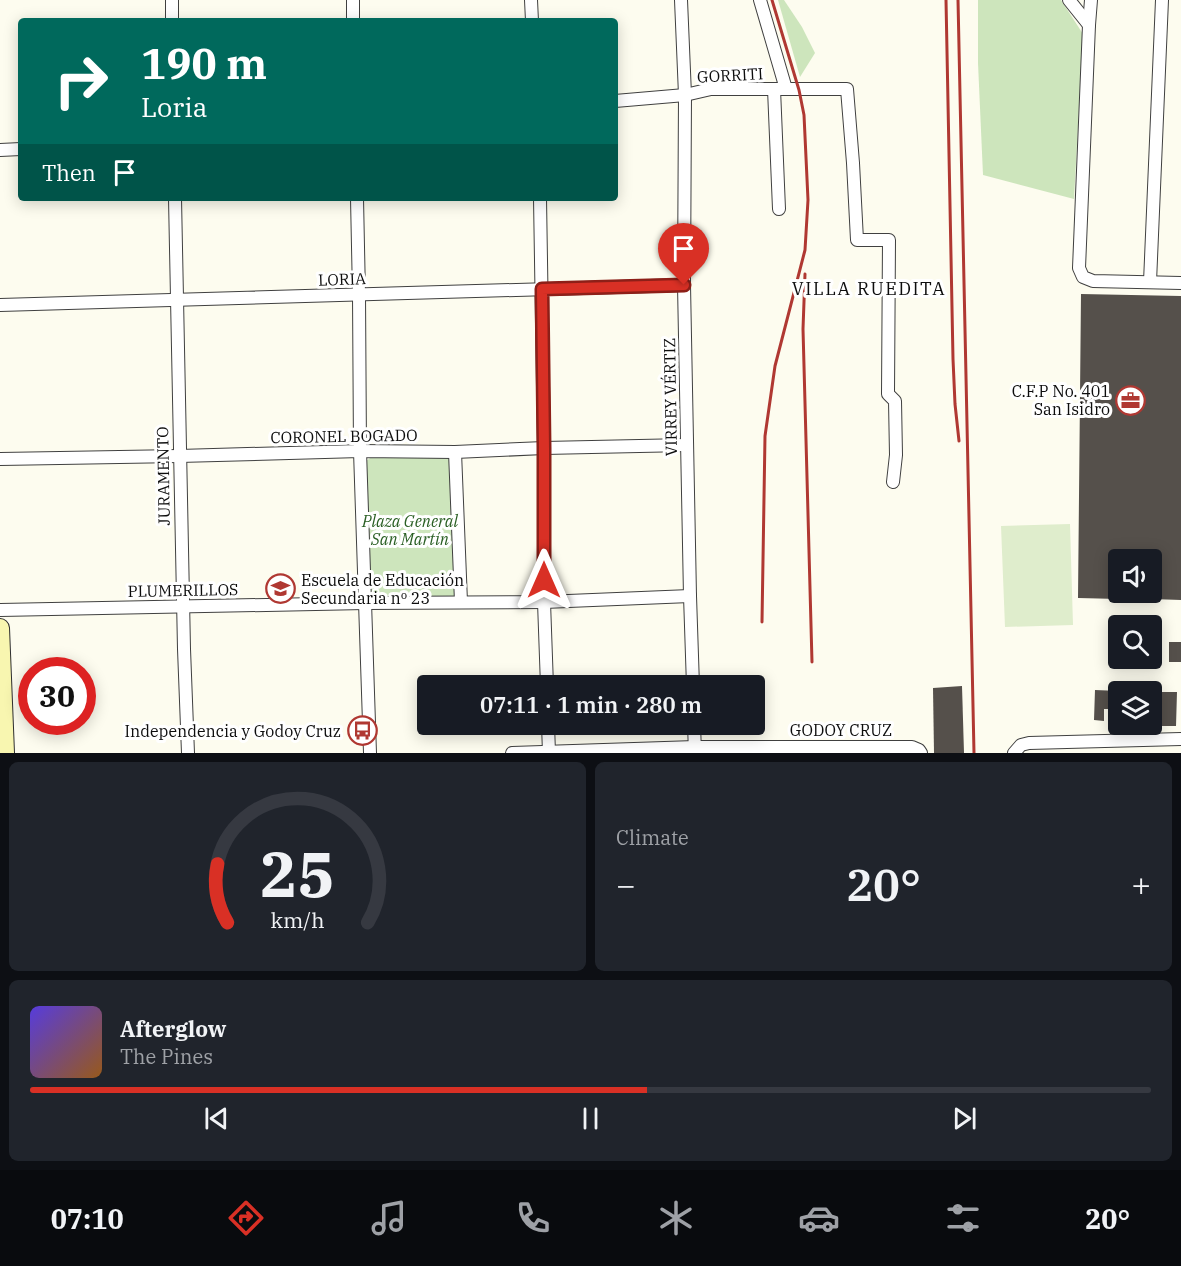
<!DOCTYPE html>
<meta charset="utf-8">
<style>
body{margin:0;font-family:"IBM Plex Serif",serif;background:#20242c;color:#f1f3f6;height:100vh;display:flex;flex-direction:column;font-size:22px;white-space:nowrap}
*{box-sizing:border-box;margin:0}
p{font-size:20px;color:#9ea1a6}
.icon{flex:none;width:33px;height:33px;fill:none;stroke:currentColor;stroke-width:2;stroke-linecap:round;stroke-linejoin:round}
.map{position:relative;height:753px;overflow:hidden}
.details{display:flex;flex-direction:column;gap:9px;padding:9px;background:#0d0f14;flex:1}
.details>*{flex:none}
.top-card{position:absolute;left:18px;top:18px;width:600px;height:183px;border-radius:6px;box-shadow:0 3px 15px #0003;background:#00695c;color:#fff;overflow:hidden}
.fabs{position:absolute;left:1108px;top:549px;display:grid;gap:12px}
.fabs a{display:grid;place-items:center;width:54px;height:54px;border-radius:6px;background:#171b24;box-shadow:0 3px 15px #0003;font-size:30px}
.speed{position:absolute;left:18px;top:657px;display:flex;gap:12px;font-size:30px;font-weight:700;text-align:center}
.speed>*{display:grid;place-content:center;width:78px;height:78px;border-radius:50%;background:#171b24;box-shadow:0 3px 15px #0003;line-height:1}
.speed .limit{border:9px solid #d22;background:#fff;color:#111}
.pin{position:absolute;display:grid;place-items:center;width:51px;height:51px;color:#fff;margin:-62px -26px;border-radius:50% 50% 50% 0;rotate:-45deg;box-shadow:0 0 6px #0007}
.pin .icon{rotate:45deg}
.me{position:absolute;width:66px;margin:-33px;rotate:0deg;stroke-linejoin:round;filter:drop-shadow(0 0 4px #0008)}
.turn{display:flex;align-items:center;gap:21px;height:126px;padding:0 24px;font-size:27px}
.turn .icon{width:78px;height:78px;stroke-width:2.5}
.turn b{display:block;font-size:42px;line-height:51px}
.then{display:flex;align-items:center;height:57px;padding:0 24px;background:#0003;gap:12px;font-size:22px}
.big{font-size:45px;font-weight:600;line-height:1.1}
.details .tile{flex:1;display:flex;flex-direction:column;justify-content:center;gap:9px;min-width:0;padding:0 21px;border-radius:9px;background:#20242c}
.details .dial{align-items:center;gap:0}
.dial svg{height:156px;overflow:visible;fill:none;stroke:#363941;stroke-width:7;stroke-linecap:round;text-anchor:middle}
.dial text{fill:#f1f3f6;stroke:none}
.song{display:flex;align-items:center;gap:18px}
.cover{width:72px;height:72px;border-radius:9px;background:linear-gradient(135deg,hsl(250 70% 55%),hsl(30 70% 35%))}
.played{height:6px;border-radius:3px;background:linear-gradient(90deg,#d93025 55%,#363941 55%)}
.keys{display:flex;justify-content:space-around;direction:ltr}
.heat{display:flex;justify-content:space-between;align-items:center;font-size:33px;direction:ltr}
.details .tiles{flex:1;display:grid;gap:9px;grid-template-columns:1fr 1fr}
.tile:last-child{grid-column:span 2}
.trip{position:absolute;left:417px;top:675px;width:348px;height:60px;border-radius:6px;background:#171b24;box-shadow:0 3px 15px #0003;font-weight:600;line-height:60px;text-align:center}
.dock{display:flex;height:96px;justify-content:space-around;align-items:center;background:#090b0e;color:#9ea1a6}
.dock .icon{width:42px;height:42px}
.dock .active{color:#d93025}
.dock b{font-size:27px;color:#f1f3f6}
.map>svg:first-child{display:block}
.green{fill:#cde5bc}
.pitch{fill:#dfedcc}
.building{fill:#55504b}
.lines{fill:none;stroke-linecap:round;stroke-linejoin:round}
.street-casing{stroke:#404040;stroke-width:14}
.secondary-casing{stroke:#2f2f2f;stroke-width:20}
.street{stroke:#fff;stroke-width:12}
.secondary{stroke:#f8f6b0;stroke-width:18}
.rail{stroke:#b03832;stroke-width:3}
.route-casing{stroke:#8d1f18;stroke-width:15}
.route{stroke:#d93025;stroke-width:10}
.labels{text-anchor:middle;stroke-width:6;stroke-linejoin:round;paint-order:stroke}
.street-label{font-size:16px;fill:#0d0d0d;stroke:#fff}
.poi-label{font-size:16px;fill:#0d0d0d;stroke:#fff;text-anchor:end}
.park-label{font-size:16px;font-style:italic;fill:#2a5f24;stroke:#fff}
.neighbourhood-label{font-size:18px;letter-spacing:1.5px;fill:#0d0d0d;stroke:#fff}
</style>
<div class="map">
<svg width="1181" height="753" viewBox="0 0 1181 753">
<rect width="100%" height="100%" fill="#fdfcef"/>
<g class="green">
<polygon points="778,0 784,0 802,27 815,53 800,77"/>
<polygon points="978,0 1061,0 1083,34 1074,199 983,175 978,63"/>
<polygon points="373,456 449,458 456,599 371,600 366,461"/>
</g>
<polygon class="pitch" points="1070,524 1073,625 1005,627 1001,526"/>
<g class="building">
<polygon points="1081,294 1181,296 1181,600 1152,599 1152,560 1119,560 1119,599 1078,598"/>
<rect x="1169" y="642" width="12" height="20"/>
<polygon points="962,686 964,753 934,753 933,688"/>
<polygon points="1095,690 1119,691 1119,709 1104,709 1104,721 1094,720"/>
<polygon points="1152,692 1177,692 1176,726 1160,726 1161,718 1152,718"/>
</g>
<g class="lines">
<defs>
<g id="street">
<polyline points="172,0 172,21"/>
<polyline points="353,0 353,21"/>
<polyline points="531,0 532,21"/>
<polyline points="681,0 685,95 684,285 690,596 693,686"/>
<polyline points="760,0 786,89"/>
<polyline points="1069,0 1089,25"/>
<polyline points="1091,0 1089,25 1079,268 1083,277 1093,281 1181,283"/>
<polyline points="774,89 779,209"/>
<polyline points="615,101 685,95 711,89 847,89 853,163 857,240 889,240 888,394 895,401 896,455 893,482"/>
<polyline points="0,150 21,149"/>
<polyline points="175,198 184,649 188,753"/>
<polyline points="357,198 359,295 360,451 370,753"/>
<polyline points="540,198 544,448 544,602 547,686"/>
<polyline points="1150,282 1162,0"/>
<polyline points="0,305 684,285"/>
<polyline points="455,452 461,602"/>
<polyline points="0,459 179,456 360,451 455,452 544,448 687,445"/>
<polyline points="0,610 365,603 544,602 690,596"/>
<polyline points="548,724 549,753"/>
<polyline points="694,724 695,753"/>
<polyline points="512,753 695,747 912,747 919,750 921,753"/>
<polyline points="1014,753 1021,745 1029,743 1181,739"/>
</g>
<polyline id="secondary" points="0,628 5,753"/>
</defs>
<use href="#street" class="street-casing"/>
<use href="#secondary" class="secondary-casing"/>
<use href="#street" class="street"/>
<use href="#secondary" class="secondary"/>
<g class="rail">
<polyline points="946,0 953,359 955,404 959,441"/>
<polyline points="958,0 974,753"/>
<polyline points="805,274 803,329 812,662"/>
<polyline points="762,622 765,436 775,366 805,250 808,200 804,115 799,90 772,0"/>
</g>
</g>
<g class="lines">
<defs>
<polyline id="route" points="544,580 544,448 542,289 684,285"/>
</defs>
<use href="#route" class="route-casing"/>
<use href="#route" class="route"/>
</g>
<defs>
<symbol id="office-ring" viewBox="-11 -11 22 22"><circle r="9.5" fill="#fff" stroke="#b03832" stroke-width="1.5"/><path d="M-6-3h4V-5.5h4V-3h4V5H-6ZM-1-4.5V-3h2v-1.5ZM-6 0V1H6V0Z" fill="#b03832"/></symbol>
<symbol id="school-ring" viewBox="-11 -11 22 22"><circle r="9.5" fill="#fff" stroke="#b03832" stroke-width="1.5"/><path d="M0-5L7-2L0 1L-7-2ZM-4 1L0 2.5L4 1V4Q0 6-4 4Z" fill="#b03832"/></symbol>
<symbol id="bus-ring" viewBox="-11 -11 22 22"><circle r="9.5" fill="#fff" stroke="#b03832" stroke-width="1.5"/><path d="M-5-6H5V4H4V6H2V4H-2V6H-4V4H-5ZM-3.5-4V0h7V-4ZM-3.5 1.2v1.5H-2V1.2ZM2 1.2v1.5H3.5V1.2Z" fill="#b03832"/></symbol>
</defs>
<g fill-rule="evenodd">
<use href="#office-ring" x="1114" y="384" width="33" height="33"/>
<use href="#school-ring" x="264" y="572" width="33" height="33"/>
<use href="#bus-ring" x="346" y="714" width="33" height="33"/>
</g>
<g class="labels">
<g class="street-label">
<text transform="translate(730 75) rotate(-3)" y="6">GORRITI</text>
<text transform="translate(342 279) rotate(-2)" y="6">LORIA</text>
<text transform="translate(670 397) rotate(-91)" y="6">VIRREY VÉRTIZ</text>
<text transform="translate(344 436) rotate(-1)" y="6">CORONEL BOGADO</text>
<text transform="translate(163 476) rotate(-91)" y="6">JURAMENTO</text>
<text transform="translate(183 590) rotate(-1)" y="6">PLUMERILLOS</text>
<text x="841" y="736">GODOY CRUZ</text>
</g>
<g class="poi-label">
<text x="1110" y="397">C.F.P No. 401<tspan x="1110" dy="18">San Isidro</tspan></text>
<text x="301" y="586" text-anchor="start">Escuela de Educación<tspan x="301" dy="18">Secundaria nº 23</tspan></text>
<text x="341" y="737">Independencia y Godoy Cruz</text>
</g>
<g class="park-label">
<text x="410" y="527">Plaza General<tspan x="410" dy="18">San Martín</tspan></text>
</g>
<g class="neighbourhood-label">
<text x="869" y="295">VILLA RUEDITA</text>
</g>
</g>
</svg>
<div class="fabs">
<a><svg class="icon" aria-label="sound" viewBox="0 0 24 24"><path d="M4 9h4l5-4v14l-5-4H4zM17 9q2 3 0 6"/></svg></a>
<a><svg class="icon" aria-label="search" viewBox="0 0 24 24"><circle cx="10" cy="10" r="6"/><path d="M15 15l6 6"/></svg></a>
<a><svg class="icon" aria-label="layers" viewBox="0 0 24 24"><path d="M12 4l9 5-9 5-9-5zM3 14l9 5 9-5"/></svg></a>
</div>
<div class="speed"><div class="limit">30</div></div>
<div class="pin" style="left:684px;top:285px;background:#d93025"><svg class="icon" aria-label="arrive" viewBox="0 0 24 24"><path d="M6 21V4h12l-3 4 3 4H6"/></svg></div>
<svg class="me" style="left:544px;top:580px" viewBox="-20 -20 40 40"><path d="M0-17L14 15 0 8-14 15z" fill="#d93025" stroke="#fff" stroke-width="4"/></svg>
<div class="trip">07:11 · 1 min · 280 m</div>
<div class="top-card">
<div class="turn"><svg class="icon" aria-label="right" viewBox="0 0 24 24"><path d="M7 20v-9h11M14 6l5 5-5 5"/></svg><div><b>190 m</b>Loria</div></div>
<div class="then">Then<svg class="icon" aria-label="arrive" viewBox="0 0 24 24"><path d="M6 21V4h12l-3 4 3 4H6"/></svg></div>
</div>
</div>
<section class="details">
<div class="tiles">
<div class="tile dial"><svg viewBox="0 0 100 80">
<path d="M14 69A42 42 0 1 1 86 69"/>
<path d="M14 69A42 42 0 0 1 9 39" stroke="#d93025"/>
<text x="50" y="56" font-size="32" font-weight="700">25</text>
<text x="50" y="72" font-size="11">km/h</text>
</svg></div>
<div class="tile"><p>Climate</p>
<div class="heat"><a>−</a><b class="big">20°</b><a>+</a></div>
</div>
<div class="tile">
<div class="song"><i class="cover"></i><div><b>Afterglow</b><p>The Pines</p></div></div>
<div class="played"></div>
<div class="keys"><svg class="icon" aria-label="previous" viewBox="0 0 24 24"><path d="M18 5L8 12l10 7zM5 5v14"/></svg><svg class="icon" aria-label="pause" viewBox="0 0 24 24"><path d="M8 5v14M16 5v14"/></svg><svg class="icon" aria-label="next" viewBox="0 0 24 24"><path d="M6 5l10 7-10 7zM19 5v14"/></svg></div>
</div>
</div>
</section>
<nav class="dock">
<b>07:10</b>
<svg class="icon active" aria-label="directions" viewBox="0 0 24 24"><path d="M12 3l9 9-9 9-9-9zM9 14v-3h6M13 9l2 2-2 2"/></svg>
<svg class="icon" aria-label="music" viewBox="0 0 24 24"><path d="M9 18V5l10-2v13"/><circle cx="6" cy="18" r="3"/><circle cx="16" cy="16" r="3"/></svg>
<svg class="icon" aria-label="phone" viewBox="0 0 24 24"><path d="M5 4h4l2 5-3 2q2 4 5 5l2-3 5 2v4C11 20 4 13 5 4z"/></svg>
<svg class="icon" aria-label="climate" viewBox="0 0 24 24"><path d="M12 3v18M4 7l16 10M4 17L20 7"/></svg>
<svg class="icon" aria-label="car" viewBox="0 0 24 24"><path d="M5 17H2v-5l4-1 3-4h7l3 4 3 1v5h-3M9 17h6M6 11h13"/><circle cx="7" cy="17" r="2"/><circle cx="17" cy="17" r="2"/></svg>
<svg class="icon" aria-label="filters" viewBox="0 0 24 24"><path d="M4 7h16M4 17h16"/><circle cx="9" cy="7" r="2"/><circle cx="15" cy="17" r="2"/></svg>
<b>20°</b>
</nav>
